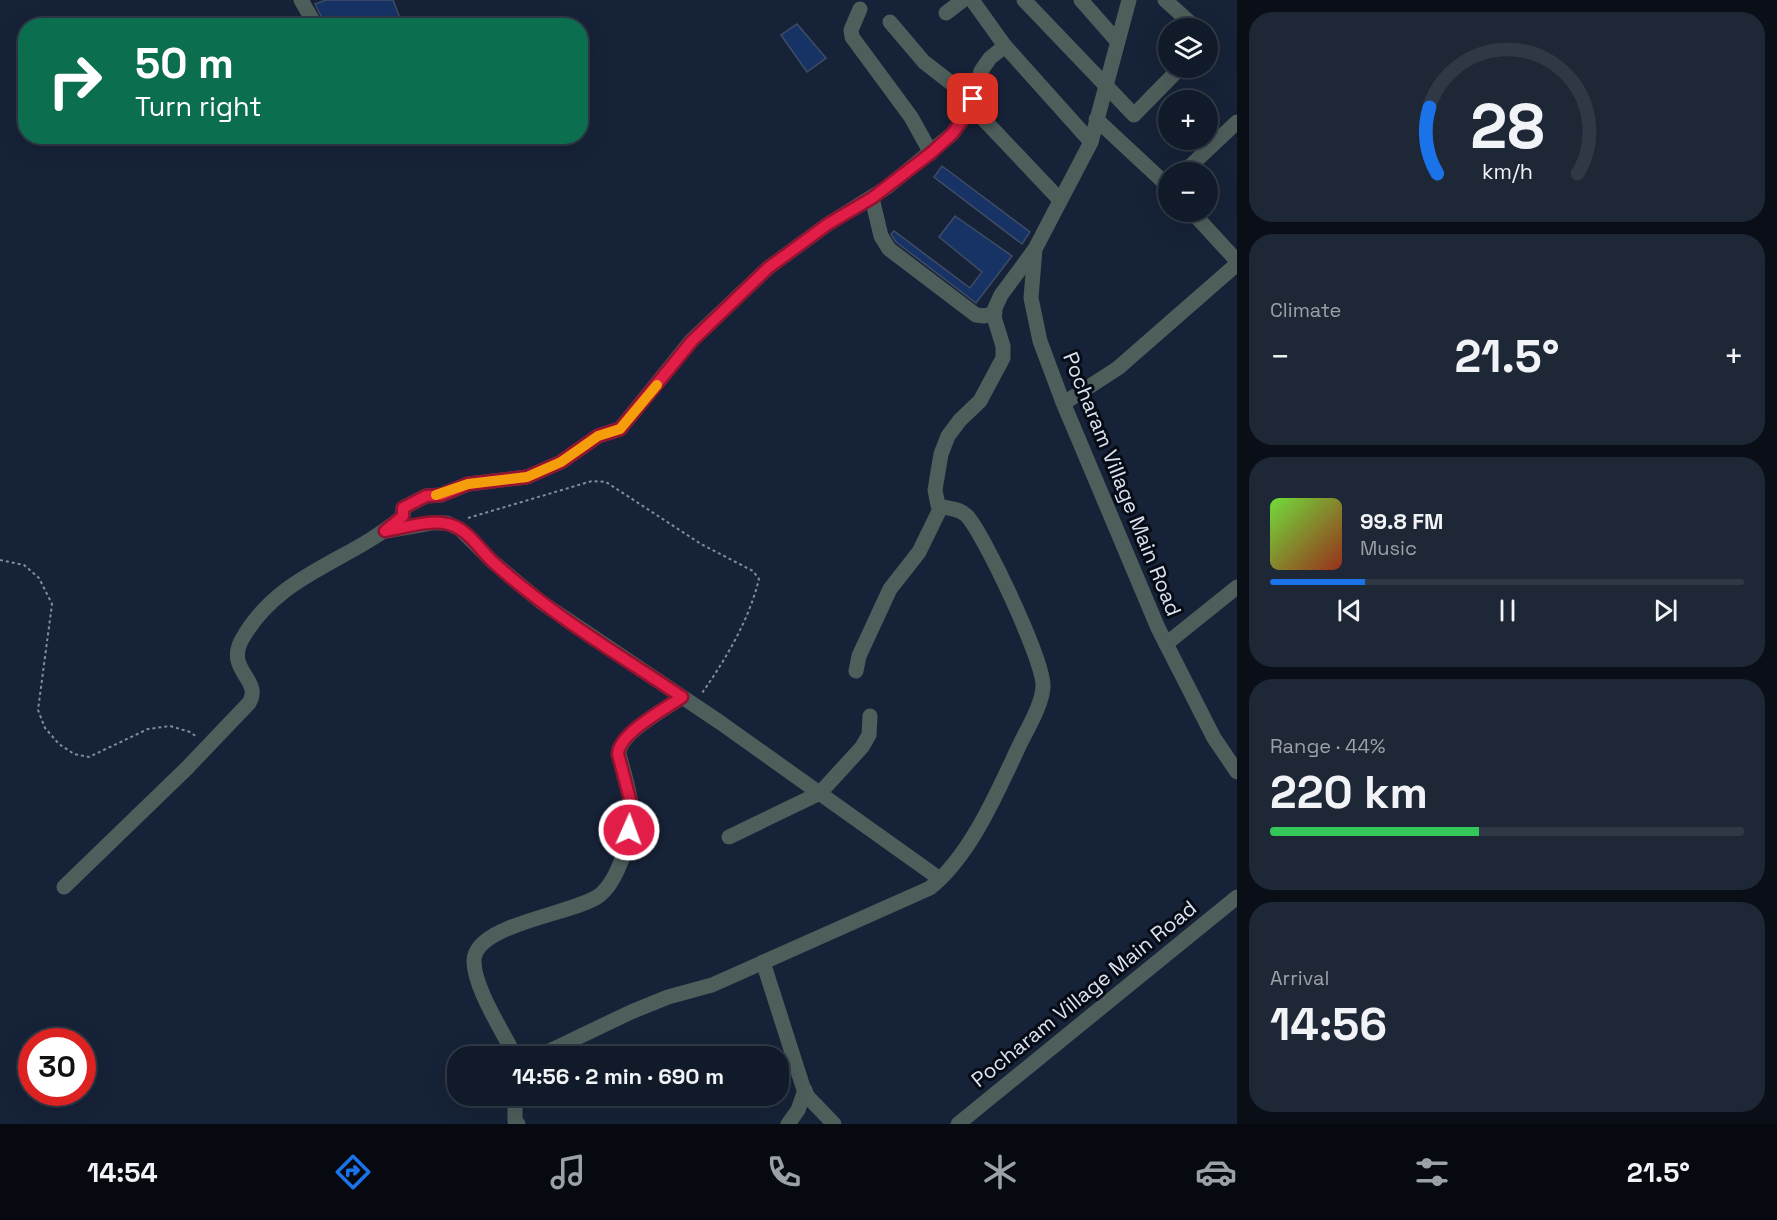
<!DOCTYPE html>
<meta charset="utf-8">
<style>
body{margin:0;font-family:"Space Grotesk",sans-serif;background:#1e2735;color:#f1f3f6;height:100vh;display:flex;flex-direction:column;font-size:22px;white-space:nowrap}
*{box-sizing:border-box;margin:0}
p{font-size:20px;color:#9ca1a8}
.icon{flex:none;width:33px;height:33px;fill:none;stroke:currentColor;stroke-width:2;stroke-linecap:round;stroke-linejoin:round}
.map{position:relative;flex:1;overflow:hidden}
.details{display:flex;flex-direction:column;gap:12px;padding:12px;background:#090e17;width:540px}
.details>*{flex:none}
.hud{position:absolute;left:18px;top:18px;width:570px;height:126px;border-radius:24px;box-shadow:0 6px 24px #0002,0 0 0 2px #303846;background:#0b6e4f;color:#fff;overflow:hidden}
.fabs{position:absolute;left:1158px;top:18px;display:grid;gap:12px}
.fabs a{display:grid;place-items:center;width:60px;height:60px;border-radius:50%;background:#101a29;box-shadow:0 6px 24px #0002,0 0 0 2px #303846;font-size:30px}
.speed{position:absolute;left:18px;top:1028px;display:flex;gap:12px;font-size:30px;font-weight:700;text-align:center}
.speed>*{display:grid;place-content:center;width:78px;height:78px;border-radius:50%;background:#101a29;box-shadow:0 6px 24px #0002,0 0 0 2px #303846;line-height:1}
.speed .limit{border:9px solid #d22;background:#fff;color:#111}
.pin{position:absolute;display:grid;place-items:center;width:51px;height:51px;color:#fff;margin:-26px;border-radius:12px;box-shadow:0 3px 9px #0006}
.me{position:absolute;width:66px;margin:-33px;rotate:2deg;stroke-linejoin:round;filter:drop-shadow(0 0 4px #0008)}
.turn{display:flex;align-items:center;gap:21px;height:126px;padding:0 18px;font-size:27px}
.turn .icon{width:78px;height:78px;stroke-width:2.5}
.turn b{display:block;font-size:42px;line-height:51px}
.big{font-size:45px;font-weight:600;line-height:1.1}
.details .tile{flex:1;display:flex;flex-direction:column;justify-content:center;gap:9px;min-width:0;padding:0 21px;border-radius:24px;background:#1e2735}
.details .dial{align-items:center;gap:0}
.dial svg{height:156px;overflow:visible;fill:none;stroke:#303846;stroke-width:7;stroke-linecap:round;text-anchor:middle}
.dial text{fill:#f1f3f6;stroke:none}
.song{display:flex;align-items:center;gap:18px}
.cover{width:72px;height:72px;border-radius:9px;background:linear-gradient(135deg,hsl(100 70% 55%),hsl(10 70% 35%))}
.played{height:6px;border-radius:3px;background:linear-gradient(90deg,#1a73e8 20%,#303846 20%)}
.keys{display:flex;justify-content:space-around;direction:ltr}
.heat{display:flex;justify-content:space-between;align-items:center;font-size:33px;direction:ltr}
.charge{height:9px;border-radius:4px;background:linear-gradient(90deg,#34c759 44%,#303846 0)}
.trip{position:absolute;left:447px;top:1046px;width:342px;height:60px;border-radius:24px;background:#101a29;box-shadow:0 6px 24px #0002,0 0 0 2px #303846;font-weight:600;line-height:60px;text-align:center}
.tab-bar{display:flex;height:96px;justify-content:space-around;align-items:center;background:#060a10;color:#9ca1a8}
.tab-bar .icon{width:42px;height:42px}
.tab-bar .active{color:#1a73e8}
.tab-bar b{font-size:27px;color:#f1f3f6}
main{display:flex;flex:1;min-height:0}
.map>svg:first-child{display:block}
.building{fill:#173265;stroke:#3f4c64;stroke-width:1.5}
.lines{fill:none;stroke-linecap:round;stroke-linejoin:round}
.path{stroke:#828c9d;stroke-width:2;stroke-dasharray:3 3;stroke-linecap:butt}
.minor{stroke:#4e5e5b;stroke-width:15}
.route-casing{stroke:#92132f;stroke-width:15}
.route{stroke:#e11d48;stroke-width:10}
.slow{stroke:#f59e0b;stroke-width:10}
.labels{text-anchor:middle;stroke-width:6;stroke-linejoin:round;paint-order:stroke}
.street-label{font-size:21px;fill:#dbe3f1;stroke:#070b15}
</style>
<main>
<div class="map">
<svg width="1237" height="1124" viewBox="0 0 1237 1124">
<rect width="100%" height="100%" fill="#162237"/>
<g class="building">
<polygon points="326,0 393,0 403,26 326,26 315,4"/>
<polygon points="797,24 826,58 807,72 781,35"/>
<polygon points="942,166 1030,232 1022,244 934,177"/>
<polygon points="955,216 1012,256 976,303 896,242 891,234 894,231 970,288 982,272 939,237"/>
</g>
<g class="lines">
<g class="path">
<path d="M468,518l124,-37 14,1 95,62 52,27 6,8c-10,41 -33,80 -57,114"/>
<polyline points="0,560 24,565 39,578 52,604 38,710 45,728 59,744 74,754 89,757 148,729 170,726 190,732 197,737"/>
</g>
<g class="minor">
<polyline points="301,0 316,26"/>
<polyline points="972,0 1005,46 1091,142"/>
<polyline points="1024,0 1134,115 1180,68"/>
<polyline points="1081,0 1117,41"/>
<polyline points="1129,0 1091,142 1035,249 1031,298 1040,341 1062,400 1158,628 1214,738 1237,772"/>
<polyline points="1165,0 1196,28"/>
<polyline points="860,9 851,30 852,37 911,117 931,153"/>
<polyline points="946,13 963,0"/>
<polyline points="890,22 924,62 973,100"/>
<polyline points="972,107 1060,200"/>
<polyline points="1096,119 1168,186"/>
<polyline points="1184,172 1237,122"/>
<polyline points="872,198 881,236 889,249 976,315 984,316 995,313"/>
<polyline points="1192,212 1237,261"/>
<polyline points="1064,403 1118,368 1237,264"/>
<polyline points="386,531 431,523 447,523 460,529 493,562 541,602 721,723 940,879"/>
<polyline points="1166,644 1237,587"/>
<polyline points="856,671 859,656 890,589 919,552 941,507"/>
<polyline points="729,837 820,793 862,747 869,735 870,716"/>
<path d="M64,887l123,-119 62,-65c14,-23 -23,-32 -8,-62 37,-68 108,-78 162,-125v-8l23,-12 15,-1 27,-11 59,-7 34,-15 37,-26 22,-7 71,-88 77,-73 60,-44 58,-36 66,-54 20,-27 9,-36 9,-13 15,-12"/>
<polyline points="763,962 803,1087 808,1097 834,1124"/>
<path d="M515,1056c-12,-24 -42,-70 -41,-96 2,-37 102,-46 126,-65 19,-16 34,-64 31,-88 -1,-18 -8,-36 -12,-53 0,-21 47,-45 63,-57"/>
<path d="M539,1056l92,-44 37,-15 44,-12 218,-97c42,-34 68,-98 91,-146 8,-16 21,-38 22,-55 2,-24 -59,-153 -76,-171 -9,-9 -18,-6 -29,-11l-3,-15 6,-36 7,-18 12,-16 20,-19 23,-43v-12l-9,-29 1,-9 6,-13 34,-46"/>
<polyline points="515,1095 515,1121 518,1124"/>
<polyline points="788,1124 798,1110 805,1090"/>
<polyline points="958,1124 1237,897"/>
</g>
</g>
<g class="lines">
<defs>
<path id="route" d="M629,830l3,-23 -14,-53c1,-21 47,-45 64,-57 -64,-43 -132,-83 -189,-135 -14,-13 -26,-34 -45,-38 -18,-5 -44,4 -63,7l18,-15v-8l23,-12 15,-1 27,-11 59,-7 34,-15 37,-26 22,-7 72,-88 76,-73 60,-44 44,-26 59,-45 21,-19 20,-27 1,-8"/>
</defs>
<use href="#route" class="route-casing"/>
<use href="#route" class="route"/>
<polyline class="slow" points="436,495 468,484 527,477 561,462 598,436 620,429 657,385"/>
</g>
<g class="labels">
<g class="street-label">
<text transform="translate(1122 484) rotate(68)" y="7">Pocharam Village Main Road</text>
<text transform="translate(1084 994) rotate(-39)" y="7">Pocharam Village Main Road</text>
</g>
</g>
</svg>
<div class="fabs">
<a><svg class="icon" aria-label="layers" viewBox="0 0 24 24"><path d="M12 4l9 5-9 5-9-5zM3 14l9 5 9-5"/></svg></a>
<a>+</a>
<a>−</a>
</div>
<div class="speed"><div class="limit">30</div></div>
<div class="pin" style="left:973px;top:99px;background:#d93025"><svg class="icon" aria-label="arrive" viewBox="0 0 24 24"><path d="M6 21V4h12l-3 4 3 4H6"/></svg></div>
<svg class="me" style="left:629px;top:830px" viewBox="-20 -20 40 40"><circle r="17" fill="#e11d48" stroke="#fff" stroke-width="3"/><path d="M0-11L8 9 0 5-8 9z" fill="#fff"/></svg>
<div class="trip">14:56 · 2 min · 690 m</div>
<div class="hud">
<div class="turn"><svg class="icon" aria-label="right" viewBox="0 0 24 24"><path d="M7 20v-9h11M14 6l5 5-5 5"/></svg><div><b>50 m</b>Turn right</div></div>
</div>
</div>
<section class="details">
<div class="tile dial"><svg viewBox="0 0 100 80">
<path d="M14 69A42 42 0 1 1 86 69"/>
<path d="M14 69A42 42 0 0 1 10 35" stroke="#1a73e8"/>
<text x="50" y="56" font-size="32" font-weight="700">28</text>
<text x="50" y="72" font-size="11">km/h</text>
</svg></div>
<div class="tile"><p>Climate</p>
<div class="heat"><a>−</a><b class="big">21.5°</b><a>+</a></div>
</div>
<div class="tile">
<div class="song"><i class="cover"></i><div><b>99.8 FM</b><p>Music</p></div></div>
<div class="played"></div>
<div class="keys"><svg class="icon" aria-label="previous" viewBox="0 0 24 24"><path d="M18 5L8 12l10 7zM5 5v14"/></svg><svg class="icon" aria-label="pause" viewBox="0 0 24 24"><path d="M8 5v14M16 5v14"/></svg><svg class="icon" aria-label="next" viewBox="0 0 24 24"><path d="M6 5l10 7-10 7zM19 5v14"/></svg></div>
</div>
<div class="tile"><p>Range · 44%</p><b class="big">220 km</b><div class="charge"></div></div>
<div class="tile"><p>Arrival</p><b class="big">14:56</b></div>
</section>
</main>
<nav class="tab-bar">
<b>14:54</b>
<svg class="icon active" aria-label="directions" viewBox="0 0 24 24"><path d="M12 3l9 9-9 9-9-9zM9 14v-3h6M13 9l2 2-2 2"/></svg>
<svg class="icon" aria-label="music" viewBox="0 0 24 24"><path d="M9 18V5l10-2v13"/><circle cx="6" cy="18" r="3"/><circle cx="16" cy="16" r="3"/></svg>
<svg class="icon" aria-label="phone" viewBox="0 0 24 24"><path d="M5 4h4l2 5-3 2q2 4 5 5l2-3 5 2v4C11 20 4 13 5 4z"/></svg>
<svg class="icon" aria-label="climate" viewBox="0 0 24 24"><path d="M12 3v18M4 7l16 10M4 17L20 7"/></svg>
<svg class="icon" aria-label="car" viewBox="0 0 24 24"><path d="M5 17H2v-5l4-1 3-4h7l3 4 3 1v5h-3M9 17h6M6 11h13"/><circle cx="7" cy="17" r="2"/><circle cx="17" cy="17" r="2"/></svg>
<svg class="icon" aria-label="filters" viewBox="0 0 24 24"><path d="M4 7h16M4 17h16"/><circle cx="9" cy="7" r="2"/><circle cx="15" cy="17" r="2"/></svg>
<b>21.5°</b>
</nav>
